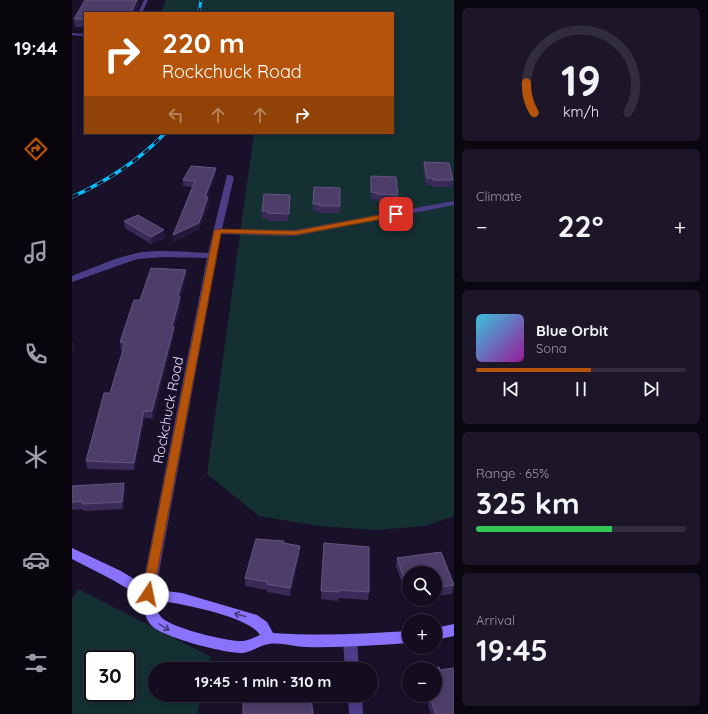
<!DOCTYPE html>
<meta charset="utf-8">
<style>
body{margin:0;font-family:Quicksand,sans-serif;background:#1c1628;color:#f1f3f6;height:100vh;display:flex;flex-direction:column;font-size:15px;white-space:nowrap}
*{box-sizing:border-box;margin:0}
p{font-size:13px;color:#9d9ca4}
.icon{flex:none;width:22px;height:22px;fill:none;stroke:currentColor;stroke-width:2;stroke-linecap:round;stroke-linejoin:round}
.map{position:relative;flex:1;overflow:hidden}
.side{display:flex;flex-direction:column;gap:8px;padding:8px;background:#0a0711;width:254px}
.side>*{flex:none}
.hud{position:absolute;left:12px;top:12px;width:310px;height:122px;border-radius:0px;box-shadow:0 2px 6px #0003,0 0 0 1px #322d3d;background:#b45309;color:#fff;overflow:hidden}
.controls{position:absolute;left:330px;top:566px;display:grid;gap:8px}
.controls a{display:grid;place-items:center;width:40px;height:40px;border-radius:50%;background:#130d1f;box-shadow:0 2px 6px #0003,0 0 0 1px #322d3d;font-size:20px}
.speed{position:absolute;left:12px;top:650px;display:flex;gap:8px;font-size:20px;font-weight:700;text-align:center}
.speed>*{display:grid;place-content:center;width:52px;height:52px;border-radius:50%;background:#130d1f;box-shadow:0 2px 6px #0003,0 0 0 1px #322d3d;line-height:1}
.speed .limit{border:2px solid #111;border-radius:6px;background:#fff;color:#111}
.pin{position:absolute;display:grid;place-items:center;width:34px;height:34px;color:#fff;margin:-17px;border-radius:8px;box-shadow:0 2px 6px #0006}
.me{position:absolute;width:44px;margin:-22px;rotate:11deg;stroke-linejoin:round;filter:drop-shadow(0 0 3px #0008)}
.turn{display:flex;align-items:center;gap:14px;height:84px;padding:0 12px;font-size:18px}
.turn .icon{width:52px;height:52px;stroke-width:2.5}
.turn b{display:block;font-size:28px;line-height:34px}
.lanes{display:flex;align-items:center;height:38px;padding:0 12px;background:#0003;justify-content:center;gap:20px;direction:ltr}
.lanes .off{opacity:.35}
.big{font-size:30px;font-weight:700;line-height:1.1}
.side .tile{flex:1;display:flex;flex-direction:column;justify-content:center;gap:6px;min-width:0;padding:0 14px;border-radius:6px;background:#1c1628}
.side .dial{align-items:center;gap:0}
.dial svg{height:104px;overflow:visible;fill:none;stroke:#322d3d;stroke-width:7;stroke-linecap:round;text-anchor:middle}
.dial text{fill:#f1f3f6;stroke:none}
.song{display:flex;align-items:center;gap:12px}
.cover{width:48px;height:48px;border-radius:6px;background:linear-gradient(135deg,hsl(190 70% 55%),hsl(300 70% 35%))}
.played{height:4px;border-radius:2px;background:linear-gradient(90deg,#b45309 55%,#322d3d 55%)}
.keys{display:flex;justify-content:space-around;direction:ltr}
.heat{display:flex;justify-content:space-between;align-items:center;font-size:22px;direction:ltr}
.charge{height:6px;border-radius:3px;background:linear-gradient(90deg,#34c759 65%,#322d3d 0)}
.trip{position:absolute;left:76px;top:662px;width:230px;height:40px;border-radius:20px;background:#130d1f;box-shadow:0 2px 6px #0003,0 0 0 1px #322d3d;font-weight:700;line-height:40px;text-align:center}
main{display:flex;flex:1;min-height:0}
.tab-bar{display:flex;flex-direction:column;width:72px;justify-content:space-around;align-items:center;background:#08050c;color:#9d9ca4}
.tab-bar .icon{width:28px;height:28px}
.tab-bar .current{color:#b45309}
.tab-bar b{font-size:18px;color:#f1f3f6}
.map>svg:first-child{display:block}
.green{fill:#143033;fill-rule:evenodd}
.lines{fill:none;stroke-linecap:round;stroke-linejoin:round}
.lane{fill:#4b3d88;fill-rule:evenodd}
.street{fill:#4b3d88;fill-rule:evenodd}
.secondary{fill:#8b72fd;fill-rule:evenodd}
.rail-far1-casing{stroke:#09befb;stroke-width:3}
.rail-casing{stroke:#09befb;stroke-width:3.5}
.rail-far1{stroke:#191129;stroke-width:2;stroke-dasharray:5.5;stroke-linecap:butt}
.rail{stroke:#191129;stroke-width:2.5;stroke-dasharray:7;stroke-linecap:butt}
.wall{fill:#3a2a57}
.shaded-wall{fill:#25183d}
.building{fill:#4c3d69;stroke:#645680}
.oneway{stroke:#47387e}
.route{fill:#b45309;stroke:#753606}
.labels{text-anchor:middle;stroke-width:4;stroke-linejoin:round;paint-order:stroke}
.street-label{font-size:14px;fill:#e4dafe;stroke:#191129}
</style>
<main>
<nav class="tab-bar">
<b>19:44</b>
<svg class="icon current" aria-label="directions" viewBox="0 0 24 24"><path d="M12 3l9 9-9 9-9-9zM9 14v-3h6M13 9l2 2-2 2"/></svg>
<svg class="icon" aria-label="music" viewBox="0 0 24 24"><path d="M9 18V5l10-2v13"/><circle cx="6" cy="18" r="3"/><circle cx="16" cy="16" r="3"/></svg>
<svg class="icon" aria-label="phone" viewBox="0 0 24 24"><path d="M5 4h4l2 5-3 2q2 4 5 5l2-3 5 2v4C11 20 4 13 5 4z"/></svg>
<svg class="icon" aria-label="climate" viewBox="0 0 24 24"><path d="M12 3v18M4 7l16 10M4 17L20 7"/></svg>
<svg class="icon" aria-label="car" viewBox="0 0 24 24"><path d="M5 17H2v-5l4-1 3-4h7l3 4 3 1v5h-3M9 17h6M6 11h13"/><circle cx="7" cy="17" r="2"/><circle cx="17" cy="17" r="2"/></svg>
<svg class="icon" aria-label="filters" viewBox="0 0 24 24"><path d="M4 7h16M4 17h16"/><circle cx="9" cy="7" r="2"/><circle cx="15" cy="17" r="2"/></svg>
</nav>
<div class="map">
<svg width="382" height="714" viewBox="0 0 382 714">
<rect width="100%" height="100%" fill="#191129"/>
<g class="green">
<polygon points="94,0 382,0 382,516 353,526 304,530 246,526 187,516 135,474 182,133 321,133 321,13 89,13"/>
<path d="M6,589l133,68 -3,12h-53v26h47l-5,19h-125v-115zM21,659h34v34h-34z"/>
</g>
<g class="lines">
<g class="lane">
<polygon points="72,0 76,0 70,13 66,13"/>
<polygon points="0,33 13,34 13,36 0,35"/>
</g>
<g class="street">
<path d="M155,175h3l4,2 -12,52 73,1 159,-29v4l-159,31 -74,-2 -66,360 -2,4 -5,1 -5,-1 -2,-4 66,-336 -42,-1 -28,2 -65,23v-6c21,-8 42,-18 65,-23 23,-4 48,-1 71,0z"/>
<polygon points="278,635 283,637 285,641 287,669 273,669 271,641 273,637"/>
<polygon points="276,695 290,695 291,714 277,714"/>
</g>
<g class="secondary">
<path d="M0,548l49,23 29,18 32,4 75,22 10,7 6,11c46,3 90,1 136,-2v12c-34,2 -69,5 -103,4 -12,0 -25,-5 -37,-3 -9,1 -17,8 -26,9 -16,1 -82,-16 -92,-28 -7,-9 -8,-17 -9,-28l-31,-18 -39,-20zM83,600c23,3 94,16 105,35 -5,2 -12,6 -17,6 -15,1 -72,-13 -82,-24 -4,-5 -5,-10 -6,-17z"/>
<polygon points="382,624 382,636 363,640 363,628"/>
</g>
<defs>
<polyline id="rail-far1" points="127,13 129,0"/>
<path id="rail" d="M0,197c35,-16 66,-35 93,-64"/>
</defs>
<use href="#rail-far1" class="rail-far1-casing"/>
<use href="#rail" class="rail-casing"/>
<use href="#rail-far1" class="rail-far1"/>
<use href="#rail" class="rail"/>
</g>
<g class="wall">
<polygon points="13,13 13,27 3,27 2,19"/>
<polygon points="352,162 381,180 380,187 360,187 360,185 354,185 351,169"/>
<polygon points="144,168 144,174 135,197 137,204 127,229 101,242 101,235 120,187 111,186 111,180"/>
<polygon points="299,176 326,195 325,202 305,201 305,200 299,199 298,183"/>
<polygon points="242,187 268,206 268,213 247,213 247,211 241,211"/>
<polygon points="218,195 216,221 196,221 196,219 190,218 190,211"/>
<polygon points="52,221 93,238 79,244 53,228"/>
<polygon points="114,270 114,277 108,299 109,304 102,330 102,334 81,419 73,418 62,470 15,469 14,461 38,393 51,350 49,350 48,342 68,300"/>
<polygon points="0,486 53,490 51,509 11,511 10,509 0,510"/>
<polygon points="212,543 228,546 228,554 218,596 195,592 195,590 173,586 173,578"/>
<polygon points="252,543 297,592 296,600 266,598 266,601 249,599"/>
<polygon points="369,552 382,585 380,594 364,596 363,599 363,573 337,573 337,599 363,599 336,601 324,566 325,558"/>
<polygon points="368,670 382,714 359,714 353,695 363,695"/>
</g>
<g class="shaded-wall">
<polygon points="65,0 69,0 64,13 59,13"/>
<polygon points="144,168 144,174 133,204 133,197"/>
<polygon points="136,197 137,204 127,229 101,242 101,235"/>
<polygon points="92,230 93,238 79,244 79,237"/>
<polygon points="114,270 114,277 108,299 109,304 102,330 102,334 81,419 80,411 100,327 106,296"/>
<polygon points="1,341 2,349 0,352 0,342"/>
<polygon points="72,411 73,418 62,470 62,463"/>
<polygon points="52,483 53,490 51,509 50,502"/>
<polygon points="228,546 228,554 218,596 218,588"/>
</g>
<g class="building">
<polygon points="13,0 65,0 59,13 13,13 13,19 2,19"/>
<polygon points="352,162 377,163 381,180 361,180 360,178 355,178"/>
<polygon points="119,166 144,168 133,197 136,197 127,223 101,235 123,181 111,180"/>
<polygon points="299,176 324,177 326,195 305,194 305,193 299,192"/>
<polygon points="242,187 268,188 268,206 247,206 248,204 241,204"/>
<polygon points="192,194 218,195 217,214 196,213 196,211 190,211"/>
<polygon points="66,215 92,230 79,237 52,221"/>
<polygon points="79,268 114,270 106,296 108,297 100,327 102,327 80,411 72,411 62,463 14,461 32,393 38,393 53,343 48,342 62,300 68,300"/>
<polygon points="52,483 50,502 10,504 10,501 0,502 0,486"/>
<polygon points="184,539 212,541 212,543 228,546 218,588 195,584 196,582 173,578"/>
<polygon points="252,543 297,547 297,592 267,590 267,592 249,591"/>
<polygon points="369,552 382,585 363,588 364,591 363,591 363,573 337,573 337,592 325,558"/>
<polygon points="367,667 368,670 382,668 382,714 364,714 357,695 363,695 363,669 355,669"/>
<polygon points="239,698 241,714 171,714 171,702"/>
</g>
<defs><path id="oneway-shaft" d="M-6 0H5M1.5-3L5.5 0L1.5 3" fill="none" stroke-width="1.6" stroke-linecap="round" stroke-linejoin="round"/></defs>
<g class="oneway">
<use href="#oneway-shaft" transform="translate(168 615) rotate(-165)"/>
<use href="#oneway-shaft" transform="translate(92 627) rotate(31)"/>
</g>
<polygon class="route" points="324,212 328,214 327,216 223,235 149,233 81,594 80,598 76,599 71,598 70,594 142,231 146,229 223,231"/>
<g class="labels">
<g class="street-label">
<text transform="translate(96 410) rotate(-79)" y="5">Rockchuck Road</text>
</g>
</g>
</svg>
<div class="controls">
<a><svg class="icon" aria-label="search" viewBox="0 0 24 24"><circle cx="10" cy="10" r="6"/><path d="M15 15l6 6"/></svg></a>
<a>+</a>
<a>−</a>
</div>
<div class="speed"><div class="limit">30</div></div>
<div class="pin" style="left:324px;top:214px;background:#d93025"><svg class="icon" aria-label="arrive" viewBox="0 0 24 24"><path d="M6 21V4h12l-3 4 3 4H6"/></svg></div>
<svg class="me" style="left:76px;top:594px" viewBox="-20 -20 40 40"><circle r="19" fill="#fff"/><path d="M0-13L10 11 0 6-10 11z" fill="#b45309"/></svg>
<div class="trip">19:45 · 1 min · 310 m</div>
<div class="hud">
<div class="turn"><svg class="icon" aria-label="right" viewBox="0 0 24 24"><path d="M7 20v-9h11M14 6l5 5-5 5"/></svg><div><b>220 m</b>Rockchuck Road</div></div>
<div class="lanes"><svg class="icon off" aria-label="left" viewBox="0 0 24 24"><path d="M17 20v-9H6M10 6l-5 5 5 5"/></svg><svg class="icon off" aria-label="ahead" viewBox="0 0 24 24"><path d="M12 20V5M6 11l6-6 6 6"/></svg><svg class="icon off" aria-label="ahead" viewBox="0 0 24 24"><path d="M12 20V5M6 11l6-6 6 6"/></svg><svg class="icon" aria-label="right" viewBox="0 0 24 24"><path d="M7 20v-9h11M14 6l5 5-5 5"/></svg></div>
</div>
</div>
<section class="side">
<div class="tile dial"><svg viewBox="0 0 100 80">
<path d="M14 69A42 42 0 1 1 86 69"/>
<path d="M14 69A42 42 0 0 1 8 46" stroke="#b45309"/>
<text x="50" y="56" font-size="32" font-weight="700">19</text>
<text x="50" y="72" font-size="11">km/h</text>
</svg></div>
<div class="tile"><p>Climate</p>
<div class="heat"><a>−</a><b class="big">22°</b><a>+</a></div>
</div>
<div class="tile">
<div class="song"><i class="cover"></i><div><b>Blue Orbit</b><p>Sona</p></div></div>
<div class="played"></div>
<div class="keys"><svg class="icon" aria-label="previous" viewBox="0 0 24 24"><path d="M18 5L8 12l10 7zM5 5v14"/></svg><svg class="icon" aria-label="pause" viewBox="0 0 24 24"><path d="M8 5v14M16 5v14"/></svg><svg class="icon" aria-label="next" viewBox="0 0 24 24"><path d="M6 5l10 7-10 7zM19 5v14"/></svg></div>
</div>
<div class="tile"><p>Range · 65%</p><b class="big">325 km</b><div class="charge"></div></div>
<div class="tile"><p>Arrival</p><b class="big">19:45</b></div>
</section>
</main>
